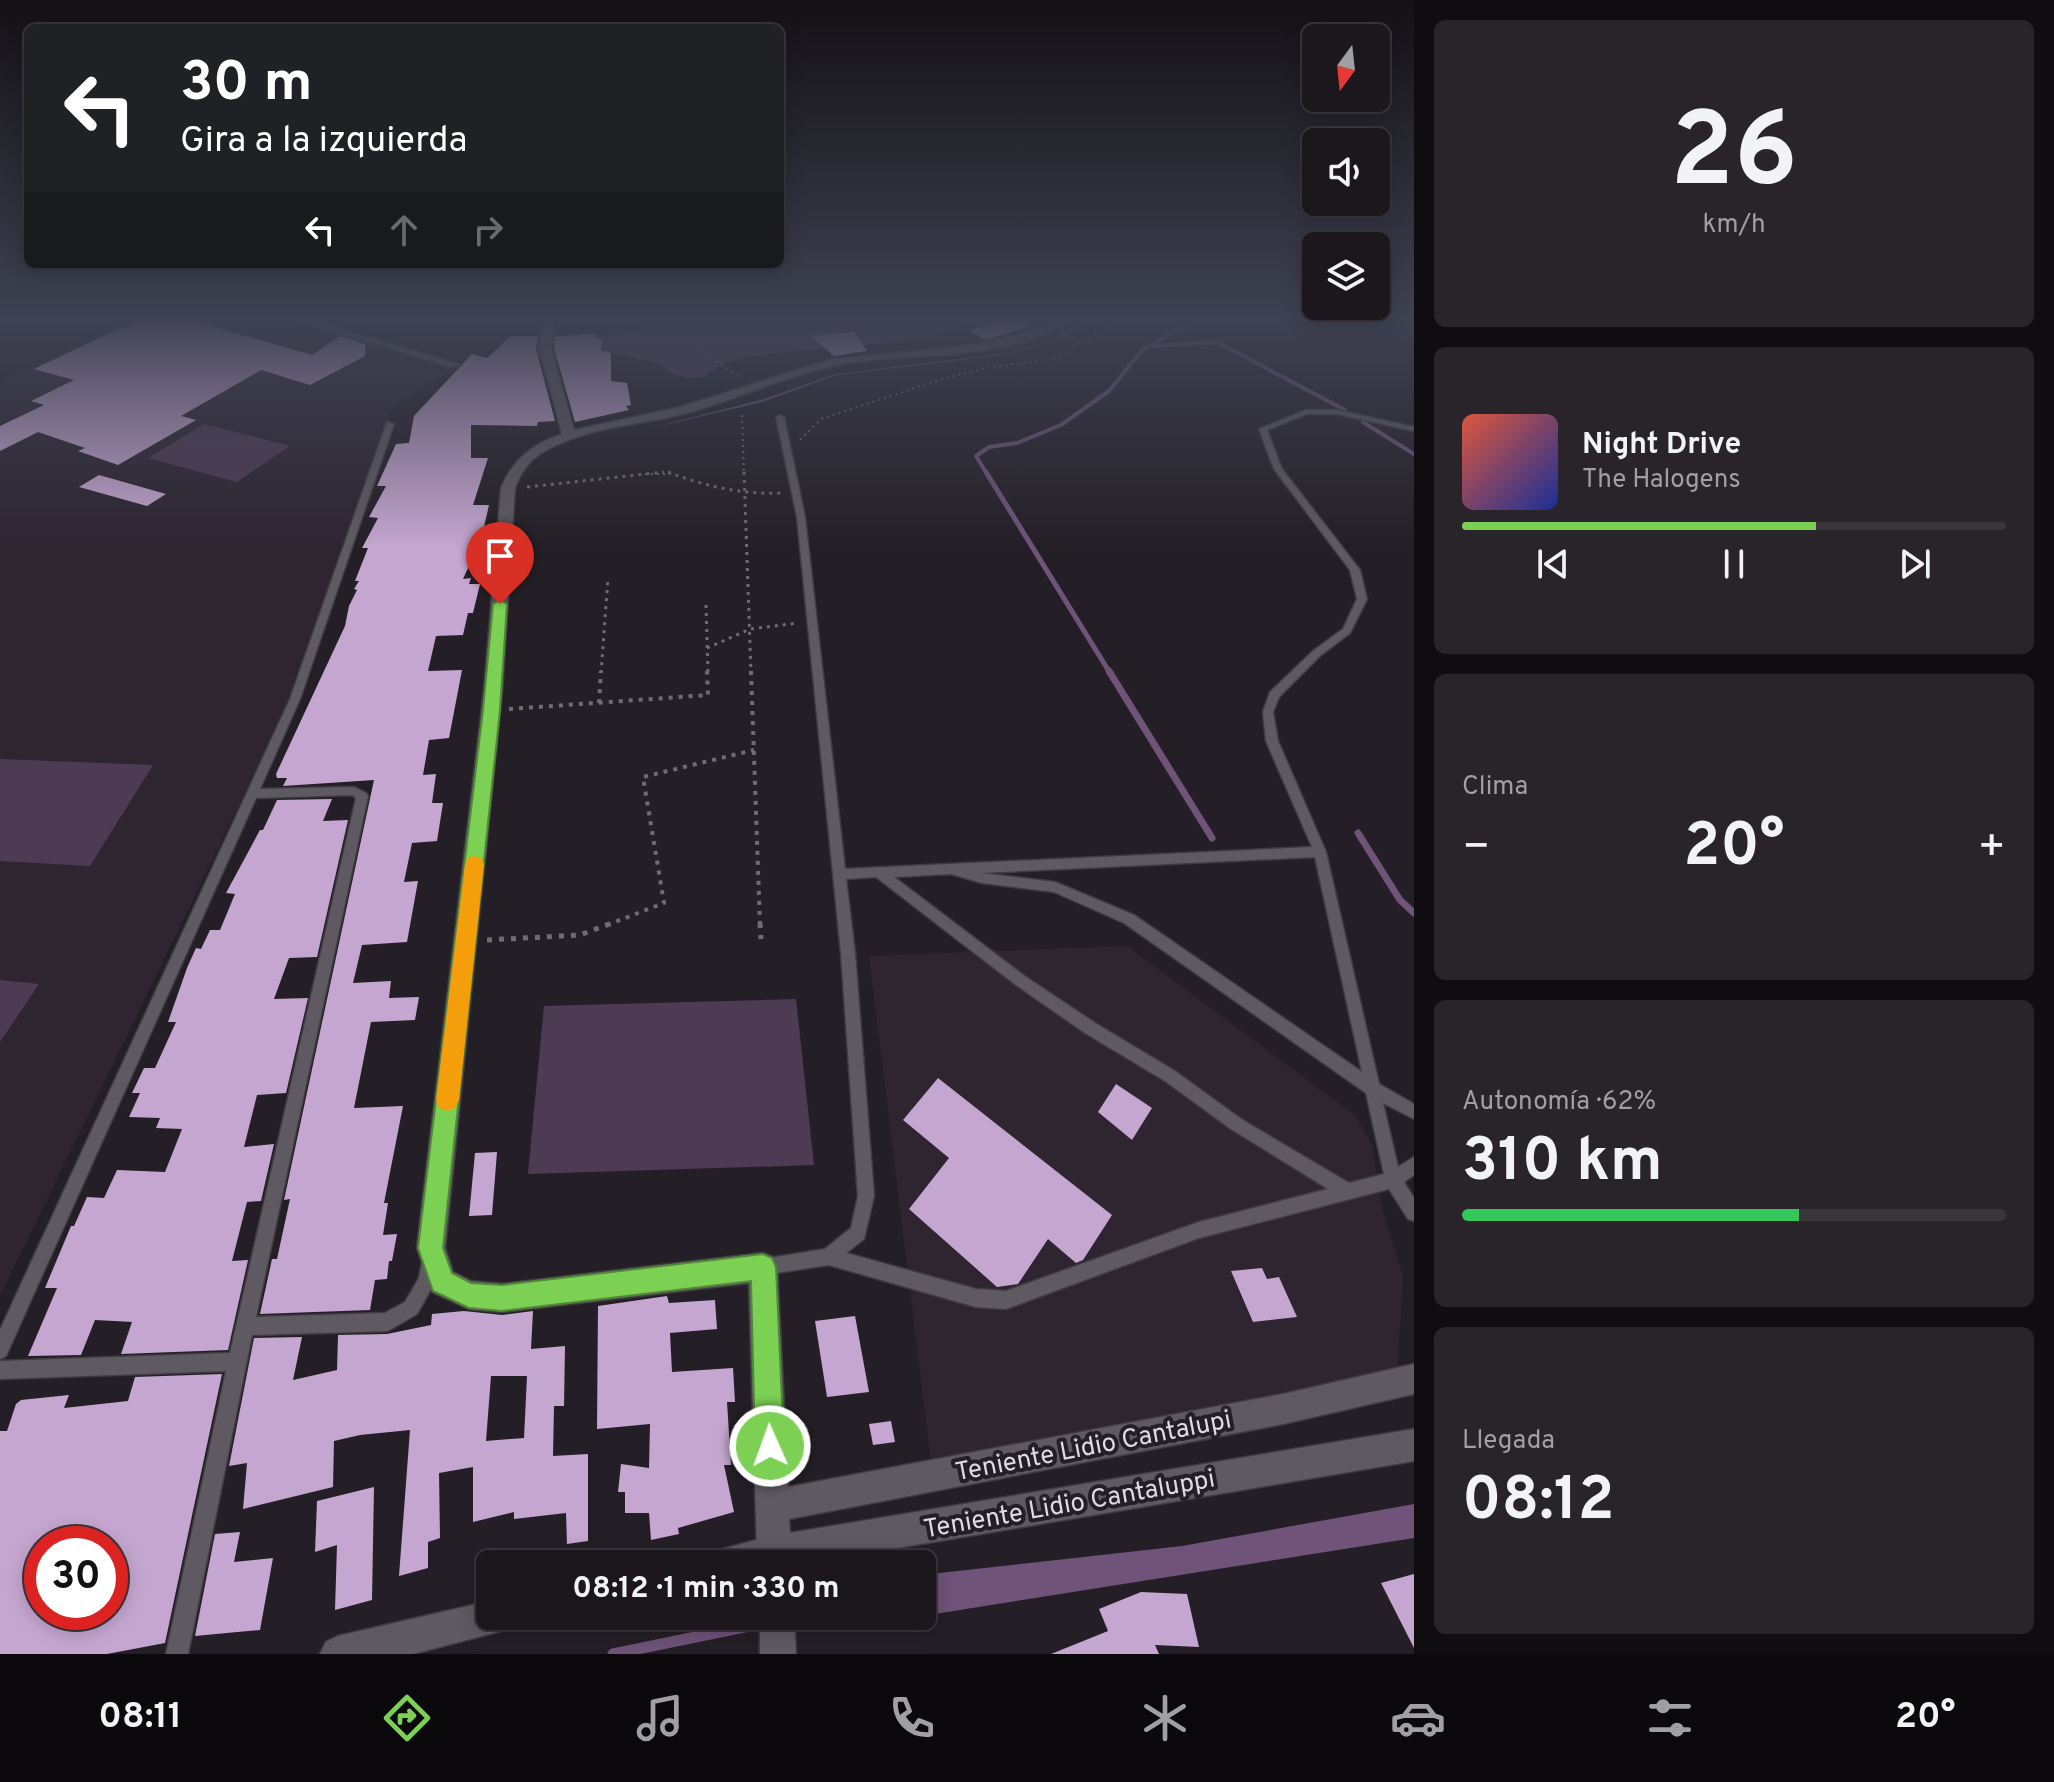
<!DOCTYPE html>
<html lang="es">
<meta charset="utf-8">
<style>
body{margin:0;font-family:Overpass,sans-serif;background:#282429;color:#f1f3f6;height:100vh;display:flex;flex-direction:column;font-size:30px;white-space:nowrap}
*{box-sizing:border-box;margin:0}
p{font-size:26px;color:#a09fa3}
.icon{flex:none;width:44px;height:44px;fill:none;stroke:currentColor;stroke-width:2;stroke-linecap:round;stroke-linejoin:round}
.map{position:relative;flex:1;overflow:hidden}
.panel{display:flex;flex-direction:column;gap:20px;padding:20px;background:#0f0d0f;width:640px}
.panel>*{flex:none}
.banner{position:absolute;left:24px;top:24px;width:760px;height:244px;border-radius:12px;box-shadow:0 4px 20px #0003,0 0 0 2px #39363b;background:#202124;color:#fff;overflow:hidden}
.needle{width:52px;rotate:195deg}
.fabs{position:absolute;left:1302px;top:24px;display:grid;gap:16px}
.fabs a{display:grid;place-items:center;width:88px;height:88px;border-radius:12px;background:#1b171c;box-shadow:0 4px 20px #0003,0 0 0 2px #39363b;font-size:40px}
.speed{position:absolute;left:24px;top:1526px;display:flex;gap:16px;font-size:40px;font-weight:700;text-align:center}
.speed>*{display:grid;place-content:center;width:104px;height:104px;border-radius:50%;background:#1b171c;box-shadow:0 4px 20px #0003,0 0 0 2px #39363b;line-height:1}
.speed .limit{border:12px solid #d22;background:#fff;color:#111}
.pin{position:absolute;display:grid;place-items:center;width:68px;height:68px;color:#fff;margin:-82px -34px;border-radius:50% 50% 50% 0;rotate:-45deg;box-shadow:0 0 8px #0007}
.pin .icon{rotate:45deg}
.me{position:absolute;width:88px;margin:-44px;rotate:358deg;stroke-linejoin:round;filter:drop-shadow(0 0 6px #0008)}
.turn{display:flex;align-items:center;gap:28px;height:168px;padding:0 24px;font-size:36px}
.turn .icon{width:104px;height:104px;stroke-width:2.5}
.turn b{display:block;font-size:56px;line-height:68px}
.lanes{display:flex;align-items:center;height:76px;padding:0 24px;background:#0003;justify-content:center;gap:40px;direction:ltr}
.lanes .off{opacity:.35}
.big{font-size:60px;font-weight:700;line-height:1.1}
.panel .tile{flex:1;display:flex;flex-direction:column;justify-content:center;gap:12px;min-width:0;padding:0 28px;border-radius:12px;background:#282429}
.panel .dial{align-items:center;gap:0}
.dial b{font-size:104px;line-height:1}
.song{display:flex;align-items:center;gap:24px}
.cover{width:96px;height:96px;border-radius:12px;background:linear-gradient(135deg,hsl(10 70% 55%),hsl(230 70% 35%))}
.played{height:8px;border-radius:4px;background:linear-gradient(90deg,#7cd155 65%,#39363b 65%)}
.keys{display:flex;justify-content:space-around;direction:ltr}
.heat{display:flex;justify-content:space-between;align-items:center;font-size:44px;direction:ltr}
.charge{height:12px;border-radius:6px;background:linear-gradient(90deg,#34c759 62%,#39363b 0)}
.trip{position:absolute;left:476px;top:1550px;width:460px;height:80px;border-radius:12px;background:#1b171c;box-shadow:0 4px 20px #0003,0 0 0 2px #39363b;font-weight:700;line-height:80px;text-align:center}
.tab-bar{display:flex;height:128px;justify-content:space-around;align-items:center;background:#0b090b;color:#a09fa3}
.tab-bar .icon{width:56px;height:56px}
.tab-bar .on{color:#7cd155}
.tab-bar b{font-size:36px;color:#f1f3f6}
main{display:flex;flex:1;min-height:0}
.map>svg:first-child{display:block}
.built{fill:#2e2531}
.green{fill:#4d3b53}
.water{fill:#6f5379}
.lines{fill:none;stroke-linecap:round;stroke-linejoin:round}
.stream-far3{stroke:#6f5379;stroke-width:4}
.stream-far2{stroke:#6f5379;stroke-width:5}
.stream-far1{stroke:#6f5379;stroke-width:7}
.stream{stroke:#6f5379;stroke-width:11}
.building{fill:#c5a6d0;fill-rule:evenodd}
.service-casing{stroke:#3f3c41;stroke-width:3}
.minor-casing{stroke:#3f3c41;stroke-width:3}
.tertiary-casing{stroke:#3f3c41;stroke-width:3}
.path-far3{stroke:#716c72;stroke-width:2;stroke-dasharray:2 4;stroke-linecap:butt}
.path-far2{stroke:#716c72;stroke-width:3;stroke-dasharray:3 5;stroke-linecap:butt}
.path-far1{stroke:#716c72;stroke-width:4;stroke-dasharray:4 6;stroke-linecap:butt}
.path{stroke:#716c72;stroke-width:5;stroke-dasharray:5 7;stroke-linecap:butt}
.service{fill:#5f5a61;fill-rule:evenodd}
.minor{fill:#5f5a61;fill-rule:evenodd}
.tertiary{fill:#5f5a61;fill-rule:evenodd}
.route{fill:#7cd155;stroke:#518837;stroke-width:2}
.slow{fill:#f59e0b}
.labels{text-anchor:middle;stroke-width:8;stroke-linejoin:round;paint-order:stroke}
.near-street-label{font-size:26px;fill:#dfdce0;stroke:#241f26}
</style>
<main>
<div class="map">
<svg width="1414" height="1654" viewBox="0 0 1414 1654">
<rect width="100%" height="100%" fill="#241f26"/>
<g class="built">
<polygon points="138,318 285,318 455,367 391,409 286,709 0,1296 0,382"/>
<polygon points="1127,946 1356,1116 1373,1147 1381,1206 1403,1276 1397,1381 931,1461 869,956"/>
</g>
<g class="green">
<path d="M652,318h351l-115,25 -140,13 -26,8 -18,13 -16,1 -16,-4 -14,-11 -50,-11 -18,-10 4,-7c20,-2 45,0 58,-17z"/>
<polygon points="204,424 290,446 237,482 148,458"/>
<polygon points="0,759 153,765 90,866 0,861"/>
<polygon points="0,980 39,984 0,1042"/>
<polygon points="796,999 814,1165 528,1174 544,1006"/>
</g>
<g class="water">
<polygon points="1092,318 1095,318 1063,336 1017,353 837,375 762,402 647,429 761,400 836,374 1017,352 1057,337"/>
<polygon points="1414,1504 1414,1538 922,1616 922,1575 1182,1546"/>
<polygon points="831,1616 921,1616 829,1631"/>
</g>
<g class="lines">
<g class="stream-far3">
<polyline points="1152,346 1217,342 1345,410"/>
<polyline points="1363,422 1414,454"/>
<polyline points="987,474 976,456 989,447 1017,443 1061,425 1109,391 1142,350 1190,322 1210,318"/>
</g>
<polyline class="stream-far2" points="986,472 1110,673"/>
<g class="stream-far1">
<polyline points="1109,671 1212,838"/>
<polyline points="1358,833 1400,900 1414,913"/>
</g>
<g class="stream">
<polyline points="820,1618 830,1616"/>
<polyline points="613,1654 754,1625"/>
</g>
</g>
<g class="building">
<polygon points="142,318 183,318 312,355 340,336 365,344 365,356 310,385 261,370 181,416 196,420 118,465 78,451 85,448 38,432 0,451 0,426 44,405 31,401 74,380 34,369"/>
<polygon points="1000,318 1050,318 1050,319 986,340 969,331"/>
<polygon points="854,332 867,351 834,356 811,336"/>
<polygon points="595,333 594,338 602,338 601,350 611,353 611,381 627,383 631,405 626,406 629,410 575,422 554,348 555,337"/>
<polygon points="511,336 538,336 536,349 555,421 538,422 537,426 471,425 471,458 488,458 473,505 489,505 481,540 463,579 471,578 469,584 480,584 473,613 468,613 463,635 436,636 428,671 462,670 449,738 429,740 423,775 436,774 432,803 443,803 437,841 412,843 404,882 418,881 407,942 362,945 353,983 391,981 389,998 419,997 415,1020 371,1022 354,1108 403,1106 384,1203 388,1203 383,1235 397,1234 392,1261 389,1261 387,1279 375,1280 370,1310 260,1314 272,1259 277,1259 290,1199 284,1200 374,780 283,786 287,778 277,778 276,774 345,626 349,606 357,590 354,589 359,581 355,581 368,548 362,548 378,518 369,517 386,486 377,486 396,444 409,443 414,416 472,354 487,358"/>
<polygon points="99,475 166,494 147,506 79,487"/>
<polygon points="332,799 323,821 348,820 317,957 289,958 274,999 308,998 286,1093 257,1095 244,1147 274,1144 261,1201 247,1202 232,1261 248,1260 228,1350 121,1354 132,1322 95,1320 81,1355 28,1356 57,1288 45,1288 71,1226 74,1226 87,1197 104,1198 117,1170 165,1172 182,1129 156,1128 160,1118 129,1117 140,1093 132,1093 144,1068 155,1068 176,1022 168,1022 187,968 196,948 201,949 210,930 220,930 235,894 226,893 260,830 263,830 277,800"/>
<polygon points="938,1078 1112,1215 1083,1260 1076,1263 1048,1239 1018,1284 997,1287 909,1209 949,1158 903,1120"/>
<polygon points="1116,1084 1152,1108 1132,1140 1098,1112"/>
<polygon points="497,1152 492,1215 469,1216 475,1153"/>
<polygon points="1262,1268 1267,1279 1279,1277 1297,1317 1253,1322 1231,1271"/>
<polygon points="667,1296 669,1303 715,1300 717,1329 670,1333 672,1372 733,1368 735,1402 727,1402 731,1465 724,1465 734,1512 678,1528 679,1534 651,1540 649,1513 625,1513 625,1492 618,1492 621,1464 649,1468 650,1424 597,1429 598,1306"/>
<path d="M464,1311l38,4 31,-4 -2,38 34,-3 -1,60h-10l-1,50 35,-2v87l-21,3 -1,-31 -52,6v-7l-41,10v-55l-34,6 1,65 -12,4v26l-29,8 11,-146 -50,5 -26,6 -1,46 -90,22 4,-46 -18,3 25,-128 48,-1 -9,43 44,-10 1,-35 49,-1 44,-9 1,-11zM491,1376h36l-3,62 -38,3z"/>
<polygon points="855,1316 869,1392 827,1397 815,1321"/>
<path d="M222,1374l-57,269 -58,11h-107v-223h7l9,-27 5,-4 48,-5 -5,13 64,-7 7,-24zM42,1544h68v68h-68z"/>
<polygon points="891,1421 895,1442 873,1445 869,1424"/>
<polygon points="374,1487 372,1600 335,1610 337,1545 315,1552 317,1501"/>
<polygon points="240,1532 234,1562 273,1558 260,1630 195,1636 215,1534"/>
<polygon points="1414,1574 1414,1648 1381,1583"/>
<polygon points="1141,1592 1187,1594 1199,1647 1155,1645 1159,1654 1051,1654 1108,1631 1099,1609"/>
</g>
<g class="lines">
<defs>
<g id="service">
<path d="M1306,410h31l77,17v4l-77,-17h-30l-40,16 15,39 78,101 7,29 -17,34 -29,22 -42,42 -6,15 5,29 48,111 53,232 35,20v15l-31,-16 15,64 16,-10v18l-10,7 10,16v23l-6,-2 -19,-30 -190,49 -193,71 -30,-2 -147,-42 -66,10 -6,-2 -2,-6 2,-6 6,-2 62,-10 26,-21 7,-32 -17,-243 -44,-436 -21,-100 4,-2 4,2 21,100 40,352 467,-22 -46,-106 -3,-29 7,-20 43,-41 30,-22 14,-30 -7,-29 -76,-101 -15,-40zM1315,857l47,215 -228,-157 -79,-33 -74,-9zM951,874l31,9 72,9 70,31 242,170 18,81 -35,9 -108,-64 -66,-48 -80,-48 -69,-46 -132,-100zM876,877l140,108 69,48 80,48 66,48 97,60 -129,33 -193,69 -30,-2 -130,-36 18,-14 10,-43 -19,-243 -9,-74z"/>
<polygon points="387,422 394,424 300,699 260,789 354,787 366,793 368,796 256,1317 385,1313 405,1302 419,1278 423,1257 429,1255 435,1257 437,1263 436,1280 417,1314 393,1328 387,1331 252,1335 188,1654 166,1654 226,1371 0,1379 0,1361 230,1353 356,798 352,795 256,798 6,1356 0,1359 0,1330 290,699"/>
</g>
<g id="minor">
<polygon points="289,318 304,318 461,365 451,367"/>
<path d="M544,318h10l-3,30 23,82 106,-23 149,-47 152,-16 55,-15 24,-11h12c-51,42 -154,35 -218,44 -57,9 -108,34 -163,50 -48,13 -102,14 -146,39 -15,8 -24,21 -30,37l-13,203 -57,557 8,24 18,9 31,3 261,-31 10,4 4,10 11,220 495,-93 131,-30v30l-131,30 -494,95 1,14 624,-104v32l-612,103h-39l-6,-12 -8,-269 -247,29 -33,-3 -37,-17 -15,-44 67,-557 17,-203c12,-29 32,-44 61,-54l-23,-86z"/>
</g>
<g id="tertiary">
<polygon points="774,1535 786,1540 791,1564 707,1564 712,1552"/>
<polygon points="490,1601 490,1616 518,1616 513,1628 413,1654 320,1654 326,1642 338,1636"/>
<polygon points="760,1616 794,1616 796,1654 760,1654"/>
</g>
</defs>
<use href="#service" class="service-casing"/>
<use href="#minor" class="minor-casing"/>
<use href="#tertiary" class="tertiary-casing"/>
<g class="path-far3">
<polyline points="864,318 880,343"/>
<polyline points="696,348 737,376"/>
<polyline points="742,415 744,474"/>
<polyline points="800,440 821,419 939,380 986,368 1053,359 1121,318"/>
<polyline points="645,474 673,474"/>
</g>
<g class="path-far2">
<path d="M668,472c36,14 75,23 114,21"/>
<polyline points="744,472 751,673"/>
<polyline points="527,487 664,472"/>
<polyline points="706,605 708,673"/>
<polyline points="707,648 750,629 798,623"/>
<polyline points="601,673 608,578"/>
</g>
<g class="path-far1">
<polyline points="751,671 760,925"/>
<polyline points="599,703 601,671"/>
<polyline points="509,709 708,695 707,671"/>
<polyline points="607,925 664,903 643,777 754,750"/>
</g>
<g class="path">
<polyline points="760,923 761,939"/>
<polyline points="487,940 580,935 612,923"/>
</g>
<use href="#service" class="service"/>
<use href="#minor" class="minor"/>
<use href="#tertiary" class="tertiary"/>
</g>
<linearGradient id="sky" x2="0" y2="1"><stop stop-color="#141115"/><stop offset="0.58" stop-color="#3f4252"/><stop offset="1" stop-color="#3f4252" stop-opacity="0"/></linearGradient>
<rect width="1414" height="549" fill="url(#sky)"/>
<polygon class="route" points="500,600 507,604 500,710 443,1248 452,1273 471,1283 502,1285 763,1254 772,1258 776,1267 784,1446 780,1457 770,1461 760,1457 755,1446 751,1281 502,1311 469,1308 433,1291 418,1248 483,710 493,604"/>
<polygon class="slow" points="474,856 481,858 484,864 459,1100 455,1108 447,1111 439,1108 436,1100 465,864 468,858"/>
<g class="labels">
<g class="near-street-label">
<text transform="translate(1093 1445) rotate(-11)" y="9">Teniente Lidio Cantalupi</text>
<text transform="translate(1069 1503) rotate(-10)" y="9">Teniente Lidio Cantaluppi</text>
</g>
</g>
</svg>
<div class="fabs">
<a><svg class="needle" viewBox="-14 -14 28 28"><path d="M0-13l5 13h-10z" fill="#e53935"/><path d="M0 13l5-13h-10z" fill="#a09fa3"/></svg></a>
<a><svg class="icon" aria-label="sound" viewBox="0 0 24 24"><path d="M4 9h4l5-4v14l-5-4H4zM17 9q2 3 0 6"/></svg></a>
<a><svg class="icon" aria-label="layers" viewBox="0 0 24 24"><path d="M12 4l9 5-9 5-9-5zM3 14l9 5 9-5"/></svg></a>
</div>
<div class="speed"><div class="limit">30</div></div>
<div class="pin" style="left:500px;top:604px;background:#d93025"><svg class="icon" aria-label="arrive" viewBox="0 0 24 24"><path d="M6 21V4h12l-3 4 3 4H6"/></svg></div>
<svg class="me" style="left:770px;top:1446px" viewBox="-20 -20 40 40"><circle r="17" fill="#7cd155" stroke="#fff" stroke-width="3"/><path d="M0-11L8 9 0 5-8 9z" fill="#fff"/></svg>
<div class="trip">08:12 · 1 min · 330 m</div>
<div class="banner">
<div class="turn"><svg class="icon" aria-label="left" viewBox="0 0 24 24"><path d="M17 20v-9H6M10 6l-5 5 5 5"/></svg><div><b>30 m</b>Gira a la izquierda</div></div>
<div class="lanes"><svg class="icon" aria-label="left" viewBox="0 0 24 24"><path d="M17 20v-9H6M10 6l-5 5 5 5"/></svg><svg class="icon off" aria-label="ahead" viewBox="0 0 24 24"><path d="M12 20V5M6 11l6-6 6 6"/></svg><svg class="icon off" aria-label="right" viewBox="0 0 24 24"><path d="M7 20v-9h11M14 6l5 5-5 5"/></svg></div>
</div>
</div>
<section class="panel">
<div class="tile dial"><b>26</b><p>km/h</p></div>
<div class="tile">
<div class="song"><i class="cover"></i><div><b>Night Drive</b><p>The Halogens</p></div></div>
<div class="played"></div>
<div class="keys"><svg class="icon" aria-label="previous" viewBox="0 0 24 24"><path d="M18 5L8 12l10 7zM5 5v14"/></svg><svg class="icon" aria-label="pause" viewBox="0 0 24 24"><path d="M8 5v14M16 5v14"/></svg><svg class="icon" aria-label="next" viewBox="0 0 24 24"><path d="M6 5l10 7-10 7zM19 5v14"/></svg></div>
</div>
<div class="tile"><p>Clima</p>
<div class="heat"><a>−</a><b class="big">20°</b><a>+</a></div>
</div>
<div class="tile"><p>Autonomía · 62%</p><b class="big">310 km</b><div class="charge"></div></div>
<div class="tile"><p>Llegada</p><b class="big">08:12</b></div>
</section>
</main>
<nav class="tab-bar">
<b>08:11</b>
<svg class="icon on" aria-label="directions" viewBox="0 0 24 24"><path d="M12 3l9 9-9 9-9-9zM9 14v-3h6M13 9l2 2-2 2"/></svg>
<svg class="icon" aria-label="music" viewBox="0 0 24 24"><path d="M9 18V5l10-2v13"/><circle cx="6" cy="18" r="3"/><circle cx="16" cy="16" r="3"/></svg>
<svg class="icon" aria-label="phone" viewBox="0 0 24 24"><path d="M5 4h4l2 5-3 2q2 4 5 5l2-3 5 2v4C11 20 4 13 5 4z"/></svg>
<svg class="icon" aria-label="climate" viewBox="0 0 24 24"><path d="M12 3v18M4 7l16 10M4 17L20 7"/></svg>
<svg class="icon" aria-label="car" viewBox="0 0 24 24"><path d="M5 17H2v-5l4-1 3-4h7l3 4 3 1v5h-3M9 17h6M6 11h13"/><circle cx="7" cy="17" r="2"/><circle cx="17" cy="17" r="2"/></svg>
<svg class="icon" aria-label="filters" viewBox="0 0 24 24"><path d="M4 7h16M4 17h16"/><circle cx="9" cy="7" r="2"/><circle cx="15" cy="17" r="2"/></svg>
<b>20°</b>
</nav>
